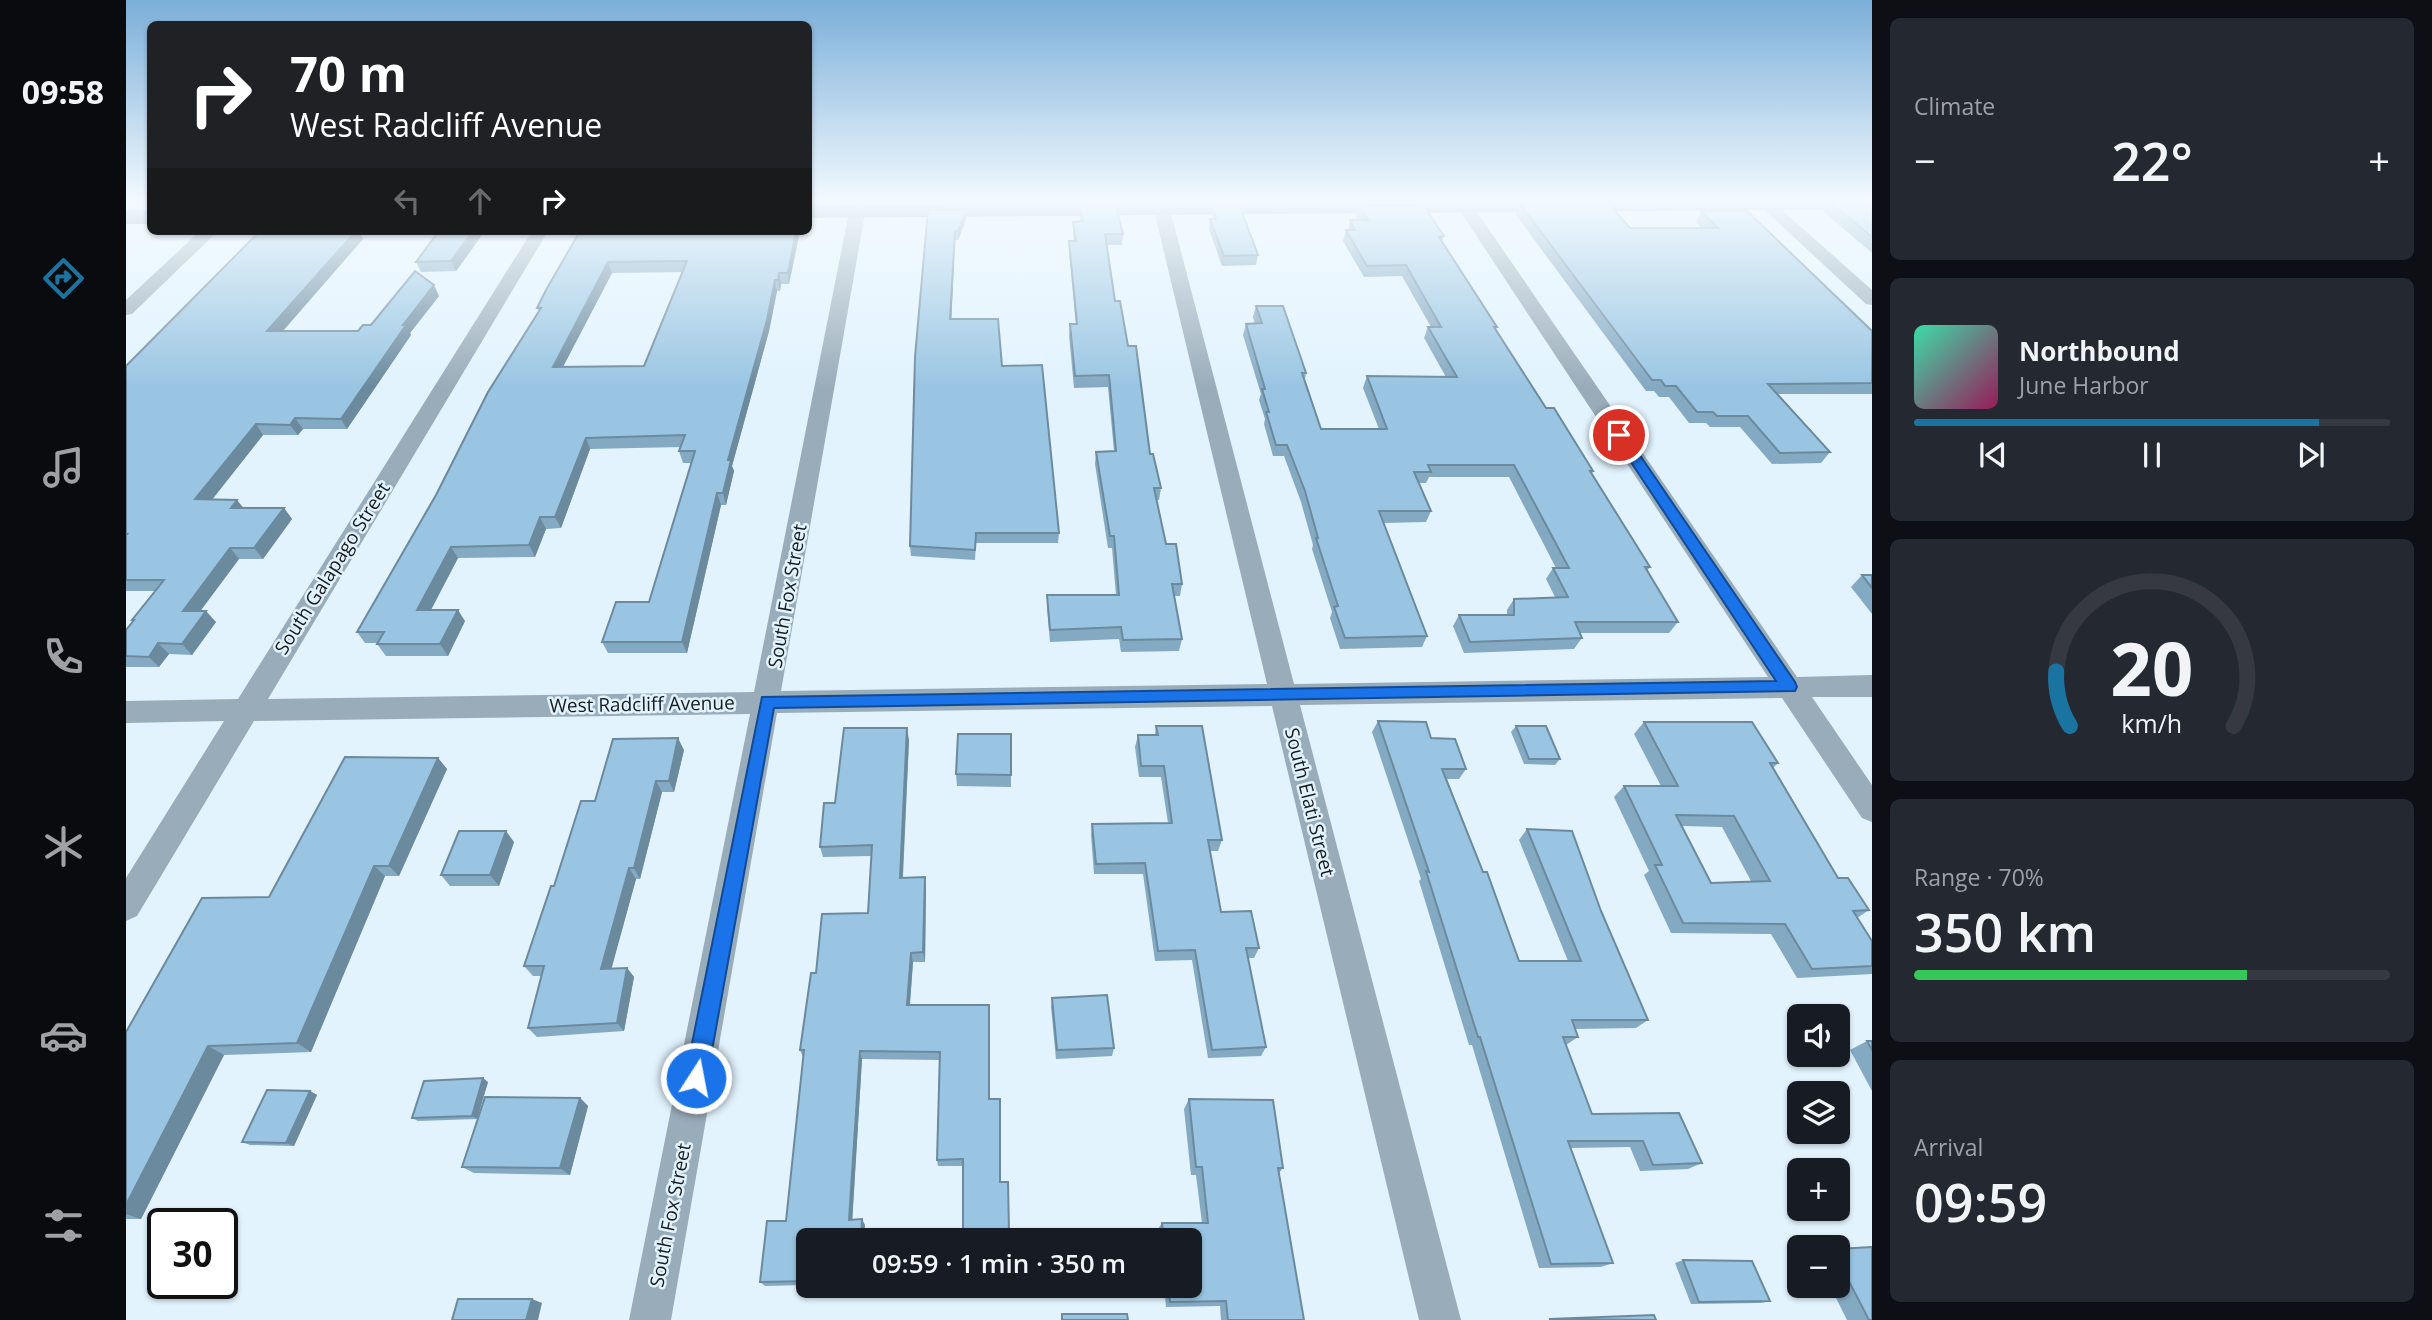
<!DOCTYPE html>
<meta charset="utf-8">
<style>
body{margin:0;font-family:"Open Sans",sans-serif;background:#242831;color:#f1f3f6;height:100vh;display:flex;flex-direction:column;font-size:26px;white-space:nowrap}
*{box-sizing:border-box;margin:0}
p{font-size:23px;color:#9ea1a6}
.icon{flex:none;width:38px;height:38px;fill:none;stroke:currentColor;stroke-width:2;stroke-linecap:round;stroke-linejoin:round}
.map{position:relative;flex:1;overflow:hidden}
.details{display:flex;flex-direction:column;gap:18px;padding:18px;background:#0d0f14;width:560px}
.details>*{flex:none}
.guide{position:absolute;left:21px;top:21px;width:665px;height:214px;border-radius:10px;box-shadow:0 2px 5px #0004;background:#202124;color:#fff;overflow:hidden}
.tools{position:absolute;left:1661px;top:1004px;display:grid;gap:14px}
.tools a{display:grid;place-items:center;width:63px;height:63px;border-radius:10px;background:#171b24;box-shadow:0 2px 5px #0004;font-size:35px}
.speed{position:absolute;left:21px;top:1208px;display:flex;gap:14px;font-size:35px;font-weight:700;text-align:center}
.speed>*{display:grid;place-content:center;width:91px;height:91px;border-radius:50%;background:#171b24;box-shadow:0 2px 5px #0004;line-height:1}
.speed .limit{border:4px solid #111;border-radius:10px;background:#fff;color:#111}
.pin{position:absolute;display:grid;place-items:center;width:60px;height:60px;color:#fff;margin:-30px;border:4px solid #fff;border-radius:50%;box-shadow:0 2px 7px #0007}
.me{position:absolute;width:77px;margin:-38px;rotate:11deg;stroke-linejoin:round;filter:drop-shadow(0 0 5px #0008)}
.turn{display:flex;align-items:center;gap:24px;height:147px;padding:0 28px;font-size:32px}
.turn .icon{width:91px;height:91px;stroke-width:2.5}
.turn b{display:block;font-size:49px;line-height:60px}
.lanes{display:flex;align-items:center;height:66px;padding:0 28px;background:#0003;justify-content:center;gap:35px;direction:ltr}
.lanes .off{opacity:.35}
.big{font-size:52px;font-weight:600;line-height:1.1}
.details .tile{flex:1;display:flex;flex-direction:column;justify-content:center;gap:10px;min-width:0;padding:0 24px;border-radius:10px;background:#242831}
.details .dial{align-items:center;gap:0}
.dial svg{height:182px;overflow:visible;fill:none;stroke:#363941;stroke-width:7;stroke-linecap:round;text-anchor:middle}
.dial text{fill:#f1f3f6;stroke:none}
.song{display:flex;align-items:center;gap:21px}
.cover{width:84px;height:84px;border-radius:10px;background:linear-gradient(135deg,hsl(160 70% 55%),hsl(330 70% 35%))}
.played{height:7px;border-radius:4px;background:linear-gradient(90deg,#1974a2 85%,#363941 85%)}
.keys{display:flex;justify-content:space-around;direction:ltr}
.heat{display:flex;justify-content:space-between;align-items:center;font-size:38px;direction:ltr}
.charge{height:10px;border-radius:5px;background:linear-gradient(90deg,#34c759 70%,#363941 0)}
.trip{position:absolute;left:670px;top:1228px;width:406px;height:70px;border-radius:10px;background:#171b24;box-shadow:0 2px 5px #0004;font-weight:600;line-height:70px;text-align:center}
main{display:flex;flex:1;min-height:0}
.dock{display:flex;flex-direction:column;width:126px;justify-content:space-around;align-items:center;background:#090b0e;color:#9ea1a6}
.dock .icon{width:49px;height:49px}
.dock .active{color:#1974a2}
.dock b{font-size:32px;color:#f1f3f6}
.map>svg:first-child{display:block}
.lines{fill:none;stroke-linecap:round;stroke-linejoin:round}
.street{fill:#99acb9;fill-rule:evenodd}
.secondary{fill:#6f8b9d;fill-rule:evenodd}
.wall{fill:#84a9c2;fill-rule:evenodd}
.shaded-wall{fill:#6b8a9e}
.building{fill:#99c5e2;stroke:#6b8a9e;stroke-width:2;fill-rule:evenodd}
.route{fill:#1a73e8;stroke:#114b97;stroke-width:2}
.labels{text-anchor:middle;stroke-width:5;stroke-linejoin:round;paint-order:stroke}
.street-label{font-size:19px;fill:#161c20;stroke:#e2f3fe}
</style>
<main>
<nav class="dock">
<b>09:58</b>
<svg class="icon active" aria-label="directions" viewBox="0 0 24 24"><path d="M12 3l9 9-9 9-9-9zM9 14v-3h6M13 9l2 2-2 2"/></svg>
<svg class="icon" aria-label="music" viewBox="0 0 24 24"><path d="M9 18V5l10-2v13"/><circle cx="6" cy="18" r="3"/><circle cx="16" cy="16" r="3"/></svg>
<svg class="icon" aria-label="phone" viewBox="0 0 24 24"><path d="M5 4h4l2 5-3 2q2 4 5 5l2-3 5 2v4C11 20 4 13 5 4z"/></svg>
<svg class="icon" aria-label="climate" viewBox="0 0 24 24"><path d="M12 3v18M4 7l16 10M4 17L20 7"/></svg>
<svg class="icon" aria-label="car" viewBox="0 0 24 24"><path d="M5 17H2v-5l4-1 3-4h7l3 4 3 1v5h-3M9 17h6M6 11h13"/><circle cx="7" cy="17" r="2"/><circle cx="17" cy="17" r="2"/></svg>
<svg class="icon" aria-label="filters" viewBox="0 0 24 24"><path d="M4 7h16M4 17h16"/><circle cx="9" cy="7" r="2"/><circle cx="15" cy="17" r="2"/></svg>
</nav>
<div class="map">
<svg width="1746" height="1320" viewBox="0 0 1746 1320">
<rect width="100%" height="100%" fill="#e2f3fe"/>
<g class="lines">
<g class="street">
<polygon points="725,202 741,202 655,691 1141,684 1026,202 1042,202 1168,684 1642,677 1328,202 1344,202 1671,677 1746,675 1746,697 1686,697 1746,785 1746,822 1736,818 1656,698 1174,705 1335,1320 1293,1320 1146,706 651,713 545,1320 503,1320 624,714 128,721 11,916 0,921 0,878 98,721 0,723 0,701 112,699 406,231 422,231 142,699 628,692"/>
<polygon points="1630,202 1647,202 1746,290 1746,305 1740,304"/>
<polygon points="74,231 92,231 6,314 0,315 0,300"/>
</g>
<g class="secondary">
<polygon points="954,202 1746,202 1746,209 682,218 682,204"/>
<rect x="0" y="210" width="24" height="14"/>
</g>
</g>
<g class="wall">
<polygon points="1704,202 1746,202 1746,253 1698,212"/>
<polygon points="1394,204 1504,228 1576,228 1570,222 1575,211 1746,331 1746,394 1652,394 1704,452 1695,463 1646,464 1614,427 1584,427 1580,423 1563,423 1543,397 1533,397 1528,391 1520,391 1390,215"/>
<polygon points="1233,206 1318,236 1316,241 1371,327 1370,330 1420,408 1467,471 1466,474 1524,567 1521,571 1552,622 1543,633 1454,633 1456,638 1448,649 1338,653 1327,626 1333,615 1381,615 1381,610 1388,599 1429,597 1420,579 1427,568 1430,568 1383,477 1303,477 1300,483 1293,483 1305,511 1300,522 1257,523 1301,636 1296,647 1214,649 1204,618 1206,612 1186,549 1187,545 1175,502 1158,456 1147,456 1138,424 1139,419 1133,400 1135,394 1117,335 1120,324 1129,324 1127,317 1130,306 1180,373 1179,379 1195,429 1253,429 1237,388 1241,376 1320,377 1298,338 1302,327 1305,327 1276,276 1238,277 1217,241 1220,230 1222,230 1224,220 1232,220 1230,216"/>
<polygon points="954,207 997,234 996,245 981,245 989,301 1002,346 1024,454 1035,488 1033,500 1030,500 1040,544 1056,584 1054,596 1048,596 1056,639 1053,651 995,652 993,639 924,642 921,607 921,595 990,595 986,548 982,548 969,464 970,452 988,451 982,387 948,388 943,336 944,324 950,324 943,252 943,241 948,241 947,233 947,222 954,221"/>
<polygon points="1087,207 1132,255 1130,265 1096,266 1083,229 1084,219 1086,219"/>
<polygon points="802,210 840,219 832,240 829,240 825,319 876,366 933,533 932,543 850,543 849,560 785,556 784,546"/>
<polygon points="134,231 233,231 237,239 157,331 232,331 313,296 284,333 285,335 221,429 177,429 172,435 137,435 86,499 117,508 158,508 166,519 137,559 113,559 74,611 90,622 66,655 43,654 33,667 0,667 0,630 7,621 6,620 29,591 0,591 0,366"/>
<polygon points="313,231 359,231 330,271 295,272 290,262"/>
<path d="M454,231h220l-11,53h-8l-1,7h-3l-8,40 -37,135 2,5 -8,34h-5l-34,148h-79l-6,-11 47,-40 43,-139h-9l-4,-12 2,-4 -91,2 -29,79 -15,1 -11,28 -77,1 -27,52 34,11 -17,35h-62l-9,-12 1,-1h-13l-8,-11 79,-137 103,-184 -2,-3zM557,272l-39,94 -81,1 49,-94z"/>
<polygon points="1736,575 1746,575 1746,614 1725,587"/>
<polygon points="1252,721 1305,738 1340,769 1333,779 1321,779 1393,961 1442,961 1393,840 1401,829 1475,911 1522,1020 1510,1028 1449,1029 1452,1037 1440,1045 1466,1114 1576,1163 1562,1169 1514,1171 1504,1147 1445,1148 1487,1263 1475,1267 1413,1268 1346,1045 1343,1045 1293,881 1295,879 1246,732"/>
<path d="M1518,722l134,41 -5,5 65,110 31,32 -12,8 15,23v33l-75,4 -26,-44 -100,-1 -27,-58 5,-4 -35,-74 10,-11h37l-27,-52zM1556,826l40,1 29,54 -40,2z"/>
<polygon points="1030,726 1096,840 1092,851 1084,851 1095,912 1133,948 1128,958 1122,958 1140,1047 1135,1056 1082,1058 1066,960 1029,961 1017,874 968,874 965,835 966,824 1042,823 1035,777 1013,777 1009,747 1012,735 1029,735"/>
<polygon points="1390,726 1434,759 1429,765 1398,764 1385,732"/>
<polygon points="885,734 885,787 831,786 830,774"/>
<polygon points="783,740 777,878 799,877 800,887 799,962 787,962 784,1005 863,1099 874,1182 883,1233 883,1238 838,1240 837,1166 812,1166 811,1160 813,1060 736,1059 726,1220 739,1225 682,1241 682,1285 639,1286 634,1282 660,1221 677,1057 674,1050 690,973 742,913 745,856 697,857 694,847 709,803"/>
<polygon points="558,750 548,792 536,792 514,879 510,879 485,968 501,968 508,977 498,1031 411,1037 402,1028 415,976 407,976 398,966 428,886 469,801"/>
<polygon points="312,758 321,769 273,876 259,876 185,1052 98,1055 15,1219 0,1219 0,1032 143,897"/>
<polygon points="388,842 373,886 324,886 315,875"/>
<polygon points="926,998 988,1048 986,1056 930,1059 925,1007"/>
<polygon points="1741,1041 1746,1041 1746,1091 1724,1050"/>
<polygon points="362,1082 351,1119 292,1121 286,1118"/>
<polygon points="184,1091 191,1095 168,1146 124,1145 116,1142"/>
<polygon points="454,1098 462,1106 444,1175 348,1173 336,1167"/>
<polygon points="1063,1099 1157,1168 1153,1173 1178,1320 1095,1320 1094,1306 1040,1307 1038,1286 1064,1286 1064,1241 1033,1241 1032,1229 1036,1223 1076,1223 1070,1175 1065,1175 1058,1109"/>
<polygon points="1712,1249 1746,1320 1721,1320 1704,1286 1712,1286"/>
<polygon points="1557,1260 1644,1301 1635,1303 1565,1304 1549,1263"/>
</g>
<g class="shaded-wall">
<polygon points="840,210 840,219 832,240 832,231"/>
<polygon points="230,231 233,231 237,239 147,342 141,331"/>
<polygon points="347,231 359,231 330,271 325,261"/>
<polygon points="670,231 674,231 663,284 662,273"/>
<polygon points="829,231 829,240 825,329 824,319"/>
<polygon points="482,262 486,273 431,378 427,367"/>
<polygon points="653,273 655,284 654,291 652,280"/>
<polygon points="649,280 651,291 643,331 606,466 608,471 600,505 597,493 602,460"/>
<polygon points="308,285 313,296 284,333 285,335 221,429 215,419 277,325"/>
<polygon points="169,418 177,429 172,435 164,425"/>
<polygon points="130,424 137,435 78,510 69,499"/>
<polygon points="460,438 464,449 435,528 429,517"/>
<polygon points="591,493 595,505 561,653 556,642"/>
<polygon points="111,500 120,511 105,508"/>
<polygon points="158,508 166,519 137,559 128,548"/>
<polygon points="414,517 420,529 409,557 403,545"/>
<polygon points="325,547 332,558 299,621 291,610"/>
<polygon points="104,548 113,559 67,621 57,611"/>
<polygon points="332,610 339,621 322,656 314,644"/>
<polygon points="80,611 90,622 66,655 56,644"/>
<polygon points="32,643 43,654 33,667 23,657"/>
<polygon points="781,728 783,740 776,888 774,878"/>
<polygon points="552,738 558,750 548,792 543,781"/>
<polygon points="312,758 321,769 273,876 263,866"/>
<polygon points="530,781 536,792 514,879 508,868"/>
<polygon points="380,831 388,842 373,886 364,875"/>
<polygon points="248,866 259,876 185,1052 171,1043"/>
<polygon points="503,868 510,879 483,978 475,969"/>
<polygon points="799,877 800,887 799,962 797,952"/>
<polygon points="785,953 787,962 783,1014 781,1005"/>
<polygon points="501,968 508,977 498,1031 491,1023"/>
<polygon points="82,1046 98,1055 15,1219 0,1214 0,1205"/>
<polygon points="734,1051 736,1059 726,1225 723,1220"/>
<polygon points="357,1078 362,1082 351,1119 346,1116"/>
<polygon points="184,1091 191,1095 168,1146 160,1143"/>
<polygon points="454,1098 462,1106 444,1175 434,1168"/>
<polygon points="736,1219 739,1225 738,1241 735,1241"/>
<polygon points="406,1299 416,1303 412,1320 400,1320"/>
</g>
<g class="building">
<polygon points="1704,202 1746,202 1746,237"/>
<polygon points="1394,204 1483,204 1504,228 1592,228 1575,211 1621,211 1746,331 1746,383 1642,384 1704,452 1654,453 1622,416 1591,416 1587,412 1571,412 1550,386 1539,386 1535,380 1526,380"/>
<polygon points="1297,205 1318,236 1313,237 1371,327 1368,327 1420,408 1428,408 1467,471 1464,471 1524,567 1519,567 1552,622 1449,622 1456,638 1344,642 1333,615 1388,615 1388,599 1442,597 1427,568 1443,568 1388,465 1302,465 1305,472 1288,472 1305,511 1253,511 1301,636 1219,638 1208,607 1212,606 1190,538 1192,538 1179,491 1161,445 1150,445 1140,412 1143,412 1136,389 1139,389 1120,324 1136,323 1130,306 1157,306 1180,373 1176,373 1195,429 1261,429 1241,376 1331,377 1302,327 1315,327 1280,265 1241,266 1220,230 1229,230 1224,220 1242,220 1233,206"/>
<polygon points="954,207 990,207 997,234 979,234 989,301 994,301 1002,346 1010,346 1024,454 1027,454 1035,488 1028,488 1040,544 1050,544 1056,584 1046,584 1056,639 997,640 995,627 924,630 921,595 993,595 988,536 984,536 970,452 990,451 983,375 949,376 944,324 951,324 943,241 950,241 947,222 957,221"/>
<polygon points="1087,207 1114,207 1132,255 1098,256 1084,219 1090,219"/>
<polygon points="802,210 840,210 832,231 829,231 824,319 872,319 876,366 916,365 933,533 850,533 849,550 784,546 789,357"/>
<polygon points="134,231 230,231 141,331 232,331 237,325 245,325 289,271 308,285 277,325 280,325 215,419 169,418 164,425 130,424 69,499 111,500 105,508 158,508 128,548 104,548 57,611 80,611 56,644 32,643 23,657 0,656 0,630 8,620 6,620 38,580 0,580 0,535 1,534 0,534 0,366"/>
<polygon points="313,231 347,231 325,261 290,262"/>
<path d="M454,231h216l-8,42h-9l-1,7h-3l-8,40 -39,140h3l-8,33h-6l-35,149h-80l14,-40h33l46,-151h-16l6,-16 -99,3 -31,79h-15l-11,28 -78,2 -34,63h41l-18,34h-63l7,-12h-27l79,-137 52,-103 53,-84h-4l9,-18zM561,261l-43,105 -91,1 55,-105z"/>
<polygon points="1736,575 1746,575 1746,588"/>
<polygon points="1252,721 1300,722 1305,738 1329,739 1340,769 1316,769 1357,872 1361,872 1393,961 1455,961 1401,829 1446,831 1475,911 1522,1020 1446,1020 1452,1037 1437,1037 1466,1114 1553,1113 1576,1163 1527,1165 1517,1141 1442,1141 1487,1263 1425,1264 1354,1037 1352,1037 1300,871 1303,872"/>
<path d="M1518,722h108l26,41h-8l68,115h10l21,32 -16,1 19,30v25l-60,3 -27,-45 -102,-1 -28,-58h7l-38,-79h54zM1550,815l58,1 36,65 -59,2z"/>
<polygon points="1030,726 1076,726 1096,840 1082,840 1095,912 1125,911 1133,948 1120,948 1140,1047 1086,1050 1069,950 1032,951 1019,863 970,864 966,824 1046,823 1038,766 1015,766 1012,735 1032,735"/>
<polygon points="1390,726 1420,726 1434,759 1403,759"/>
<polygon points="718,728 781,728 774,878 799,877 797,952 785,953 781,1005 863,1005 863,1099 874,1099 874,1182 882,1182 883,1233 837,1235 837,1159 811,1160 814,1052 734,1051 723,1220 736,1219 735,1241 682,1241 682,1281 634,1282 641,1221 660,1221 678,1050 674,1050 685,973 690,973 696,914 742,913 746,845 694,847 698,803 709,803"/>
<polygon points="832,734 885,734 885,775 830,774"/>
<polygon points="552,738 543,781 530,781 508,868 503,868 475,969 501,968 491,1023 402,1028 418,966 398,966 425,886 428,886 455,801 469,801 487,739"/>
<polygon points="219,757 312,758 263,866 248,866 171,1043 82,1046 0,1205 0,1032 76,898 143,897"/>
<polygon points="333,831 380,831 364,875 315,875"/>
<polygon points="981,995 988,1048 931,1050 926,998"/>
<polygon points="1741,1041 1746,1041 1746,1050"/>
<polygon points="357,1078 346,1116 286,1118 298,1081"/>
<polygon points="141,1090 184,1091 160,1143 116,1142"/>
<polygon points="359,1097 454,1098 434,1168 336,1167"/>
<polygon points="1063,1099 1147,1100 1157,1168 1152,1168 1178,1320 1102,1320 1100,1301 1044,1302 1043,1286 1064,1286 1064,1241 1038,1241 1036,1223 1082,1223 1076,1167 1070,1167"/>
<polygon points="1746,1247 1746,1320 1743,1320 1712,1260 1712,1249"/>
<polygon points="1557,1260 1626,1261 1644,1301 1573,1302"/>
<polygon points="332,1299 406,1299 400,1320 326,1320"/>
<polygon points="936,1314 1001,1314 1002,1320 936,1320"/>
<polygon points="1528,1315 1530,1320 1423,1319"/>
</g>
<linearGradient id="sky" x2="0" y2="1"><stop stop-color="#7baed8"/><stop offset="0.52" stop-color="#f2faff"/><stop offset="1" stop-color="#f2faff" stop-opacity="0"/></linearGradient>
<rect width="1746" height="387" fill="url(#sky)"/>
<polygon class="route" points="1493,431 1498,432 1669,682 1671,687 1669,691 648,708 581,1078 578,1086 570,1089 562,1086 559,1078 636,697 1650,681 1487,435"/>
<g class="labels">
<g class="street-label">
<text transform="translate(206 568) rotate(-58)" y="7">South Galapago Street</text>
<text transform="translate(661 596) rotate(-80)" y="7">South Fox Street</text>
<text transform="translate(516 704) rotate(-1)" y="7">West Radcliff Avenue</text>
<text transform="translate(1184 802) rotate(76)" y="7">South Elati Street</text>
<text transform="translate(544 1215) rotate(-79)" y="7">South Fox Street</text>
</g>
</g>
</svg>
<div class="tools">
<a><svg class="icon" aria-label="sound" viewBox="0 0 24 24"><path d="M4 9h4l5-4v14l-5-4H4zM17 9q2 3 0 6"/></svg></a>
<a><svg class="icon" aria-label="layers" viewBox="0 0 24 24"><path d="M12 4l9 5-9 5-9-5zM3 14l9 5 9-5"/></svg></a>
<a>+</a>
<a>−</a>
</div>
<div class="speed"><div class="limit">30</div></div>
<div class="pin" style="left:1493px;top:435px;background:#d93025"><svg class="icon" aria-label="arrive" viewBox="0 0 24 24"><path d="M6 21V4h12l-3 4 3 4H6"/></svg></div>
<svg class="me" style="left:570px;top:1078px" viewBox="-20 -20 40 40"><circle r="17" fill="#1a73e8" stroke="#fff" stroke-width="3"/><path d="M0-11L8 9 0 5-8 9z" fill="#fff"/></svg>
<div class="trip">09:59 · 1 min · 350 m</div>
<div class="guide">
<div class="turn"><svg class="icon" aria-label="right" viewBox="0 0 24 24"><path d="M7 20v-9h11M14 6l5 5-5 5"/></svg><div><b>70 m</b>West Radcliff Avenue</div></div>
<div class="lanes"><svg class="icon off" aria-label="left" viewBox="0 0 24 24"><path d="M17 20v-9H6M10 6l-5 5 5 5"/></svg><svg class="icon off" aria-label="ahead" viewBox="0 0 24 24"><path d="M12 20V5M6 11l6-6 6 6"/></svg><svg class="icon" aria-label="right" viewBox="0 0 24 24"><path d="M7 20v-9h11M14 6l5 5-5 5"/></svg></div>
</div>
</div>
<section class="details">
<div class="tile"><p>Climate</p>
<div class="heat"><a>−</a><b class="big">22°</b><a>+</a></div>
</div>
<div class="tile">
<div class="song"><i class="cover"></i><div><b>Northbound</b><p>June Harbor</p></div></div>
<div class="played"></div>
<div class="keys"><svg class="icon" aria-label="previous" viewBox="0 0 24 24"><path d="M18 5L8 12l10 7zM5 5v14"/></svg><svg class="icon" aria-label="pause" viewBox="0 0 24 24"><path d="M8 5v14M16 5v14"/></svg><svg class="icon" aria-label="next" viewBox="0 0 24 24"><path d="M6 5l10 7-10 7zM19 5v14"/></svg></div>
</div>
<div class="tile dial"><svg viewBox="0 0 100 80">
<path d="M14 69A42 42 0 1 1 86 69"/>
<path d="M14 69A42 42 0 0 1 8 45" stroke="#1974a2"/>
<text x="50" y="56" font-size="32" font-weight="700">20</text>
<text x="50" y="72" font-size="11">km/h</text>
</svg></div>
<div class="tile"><p>Range · 70%</p><b class="big">350 km</b><div class="charge"></div></div>
<div class="tile"><p>Arrival</p><b class="big">09:59</b></div>
</section>
</main>
